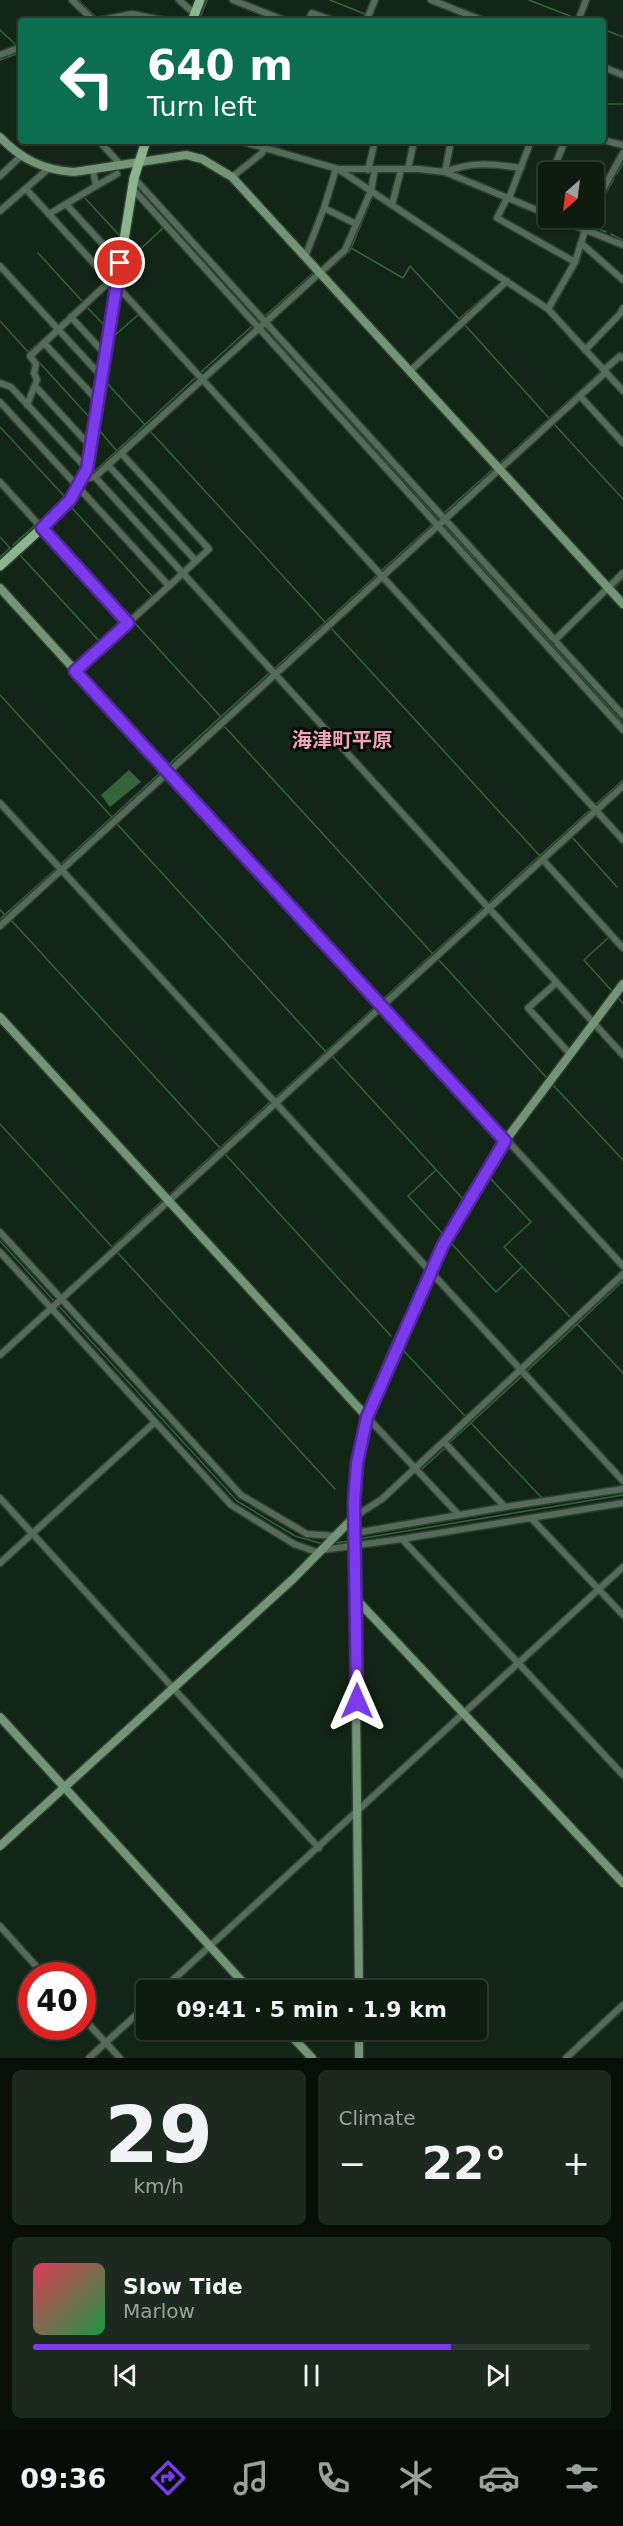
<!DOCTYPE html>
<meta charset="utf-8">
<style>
body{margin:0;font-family:"DejaVu Sans","Noto Sans JP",sans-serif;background:#1c291e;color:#f1f3f6;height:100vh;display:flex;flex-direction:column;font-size:22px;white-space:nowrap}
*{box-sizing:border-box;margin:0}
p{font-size:20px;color:#9ba19f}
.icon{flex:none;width:33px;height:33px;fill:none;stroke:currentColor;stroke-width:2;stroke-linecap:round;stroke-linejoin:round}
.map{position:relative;height:2058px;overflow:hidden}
.panel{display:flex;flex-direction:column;gap:12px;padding:12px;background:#080f09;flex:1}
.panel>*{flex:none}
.banner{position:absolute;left:18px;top:18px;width:588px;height:126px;border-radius:6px;box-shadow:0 2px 4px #0004,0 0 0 2px #2e3a30;background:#0b6e4f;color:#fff;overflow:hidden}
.needle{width:39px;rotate:208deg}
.buttons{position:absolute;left:538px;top:162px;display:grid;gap:12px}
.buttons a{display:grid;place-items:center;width:66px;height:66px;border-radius:6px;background:#0e1c10;box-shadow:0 2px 4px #0004,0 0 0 2px #2e3a30;font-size:30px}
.speed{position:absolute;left:18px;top:1962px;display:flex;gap:12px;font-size:30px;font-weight:700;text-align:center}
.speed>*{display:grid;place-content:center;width:78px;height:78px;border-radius:50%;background:#0e1c10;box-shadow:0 2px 4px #0004,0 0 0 2px #2e3a30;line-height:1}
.speed .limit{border:9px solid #d22;background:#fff;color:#111}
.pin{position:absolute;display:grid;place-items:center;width:51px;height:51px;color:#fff;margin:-26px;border:3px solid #fff;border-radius:50%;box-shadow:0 2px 6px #0007}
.me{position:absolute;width:66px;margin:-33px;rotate:0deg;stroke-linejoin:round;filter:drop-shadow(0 0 4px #0008)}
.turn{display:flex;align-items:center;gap:21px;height:126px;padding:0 30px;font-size:27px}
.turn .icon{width:78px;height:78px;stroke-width:2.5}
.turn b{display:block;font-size:42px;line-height:51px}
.big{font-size:45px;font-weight:700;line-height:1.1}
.panel .tile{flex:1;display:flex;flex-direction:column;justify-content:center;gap:9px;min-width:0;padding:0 21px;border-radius:9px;background:#1c291e}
.panel .dial{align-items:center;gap:0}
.dial b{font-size:78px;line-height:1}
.song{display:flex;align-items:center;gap:18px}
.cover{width:72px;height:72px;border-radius:9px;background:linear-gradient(135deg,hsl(350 70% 55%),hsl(140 70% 35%))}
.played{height:6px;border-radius:3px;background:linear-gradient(90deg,#7c3aed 75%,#2e3a30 75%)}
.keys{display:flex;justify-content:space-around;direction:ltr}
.heat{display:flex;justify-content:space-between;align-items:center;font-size:33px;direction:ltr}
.panel .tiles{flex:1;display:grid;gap:12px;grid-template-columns:1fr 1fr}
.tile:last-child{grid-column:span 2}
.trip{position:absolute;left:136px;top:1980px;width:351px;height:60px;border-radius:6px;background:#0e1c10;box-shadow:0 2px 4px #0004,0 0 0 2px #2e3a30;font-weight:700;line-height:60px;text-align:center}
.tab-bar{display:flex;height:96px;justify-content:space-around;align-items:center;background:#060b06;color:#9ba19f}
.tab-bar .icon{width:42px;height:42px}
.tab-bar .current{color:#7c3aed}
.tab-bar b{font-size:27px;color:#f1f3f6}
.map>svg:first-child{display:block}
.water{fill:#33643c}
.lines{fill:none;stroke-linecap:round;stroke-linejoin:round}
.stream{stroke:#33643c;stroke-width:1.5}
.street-casing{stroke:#2f4031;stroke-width:9}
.secondary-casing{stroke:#2f4031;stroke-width:11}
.primary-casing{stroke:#2f4031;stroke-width:12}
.street{stroke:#556a58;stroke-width:6}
.secondary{stroke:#739477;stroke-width:8}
.primary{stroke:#8ab58f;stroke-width:9}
.route-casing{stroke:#51269a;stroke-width:15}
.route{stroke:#7c3aed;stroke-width:10}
.labels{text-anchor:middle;stroke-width:6;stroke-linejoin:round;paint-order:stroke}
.quarter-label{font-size:20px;font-weight:bold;fill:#f3a3bd;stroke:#050c06}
</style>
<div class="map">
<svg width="623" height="2058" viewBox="0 0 623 2058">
<rect width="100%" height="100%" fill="#132516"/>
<polygon class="water" points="129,770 141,782 110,807 101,795"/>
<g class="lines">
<g class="stream">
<polyline points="78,0 95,16"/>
<polyline points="330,0 365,14"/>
<polyline points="529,0 575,18"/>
<polyline points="123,19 150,21"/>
<polyline points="199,21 207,0"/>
<polyline points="370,21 374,21"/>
<polyline points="603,29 623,37"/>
<polyline points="0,30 15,44"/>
<polyline points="17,55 21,60"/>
<polyline points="0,60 19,53"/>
<polyline points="603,104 623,104"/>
<polyline points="270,141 269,145 297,154"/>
<polyline points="617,174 623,163"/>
<polyline points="143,193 261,324"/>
<polyline points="84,197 120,236"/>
<polyline points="594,213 614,179"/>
<polyline points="593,218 590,225 606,232"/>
<polyline points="577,220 583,223"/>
<polyline points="611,234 623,240"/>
<polyline points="435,238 501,282 460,318"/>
<polyline points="128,244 136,254"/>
<polyline points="351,248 403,278 410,266 460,320"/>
<polyline points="38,253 83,302"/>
<polyline points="132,257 164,227"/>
<polyline points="326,272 350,251 372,198"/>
<polyline points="564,288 579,263 583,248"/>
<polyline points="86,306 104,325"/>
<polyline points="553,308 562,292"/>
<polyline points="265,316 313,273"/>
<polyline points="0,321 28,352 54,329"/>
<polyline points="59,324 91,295"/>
<polyline points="465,325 548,417"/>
<polyline points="264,327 440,521"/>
<polyline points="114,336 138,315"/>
<polyline points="39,362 90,418"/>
<polyline points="200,373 252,326"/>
<polyline points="107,383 146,426"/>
<polyline points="554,424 623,499"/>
<polyline points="0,427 66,498"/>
<polyline points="99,430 116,450"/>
<polyline points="150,431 325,622"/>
<polyline points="500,463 599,373"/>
<polyline points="94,472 196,377"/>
<polyline points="72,508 152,596 129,617"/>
<polyline points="444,513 493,469"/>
<polyline points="41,521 64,500"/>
<polyline points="444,525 623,723"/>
<polyline points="0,537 10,548 0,557"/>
<polyline points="13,545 34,526"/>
<polyline points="20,555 101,643 124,622"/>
<polyline points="381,571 433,524"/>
<polyline points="613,589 623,579"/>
<polyline points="582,618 609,592"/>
<polyline points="134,622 220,716"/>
<polyline points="331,628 540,856"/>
<polyline points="274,669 377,575"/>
<polyline points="0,695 112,817"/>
<polyline points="224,726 433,954"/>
<polyline points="168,765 269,673"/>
<polyline points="595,805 623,780"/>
<polyline points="117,824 326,1052"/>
<polyline points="572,837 617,887"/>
<polyline points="61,864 161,772"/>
<polyline points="488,903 591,809"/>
<polyline points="0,910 5,915"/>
<polyline points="0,919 57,868"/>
<polyline points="11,920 221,1149"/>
<polyline points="609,937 584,960 611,990"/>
<polyline points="438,959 546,1077"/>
<polyline points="619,999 623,1003"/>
<polyline points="382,1000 484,907"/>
<polyline points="332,1056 462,1198"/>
<polyline points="554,1086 623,1160"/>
<polyline points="274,1099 377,1005"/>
<polyline points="0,1124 113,1248"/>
<polyline points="225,1154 391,1336"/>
<polyline points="435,1171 408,1196 443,1234"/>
<polyline points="490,1178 531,1222 504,1247 571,1318"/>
<polyline points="170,1194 270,1102"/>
<polyline points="0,1241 54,1301"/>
<polyline points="451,1243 496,1292 522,1267"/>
<polyline points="113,1246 161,1202"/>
<polyline points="117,1252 335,1489"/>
<polyline points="57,1304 237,1501 295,1536 323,1544"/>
<polyline points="577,1324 623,1373"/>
<polyline points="402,1349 465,1416"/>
<polyline points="527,1371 623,1281"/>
<polyline points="471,1423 542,1498"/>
<polyline points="449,1443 522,1376"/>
<polyline points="445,1447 499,1505"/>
<polyline points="421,1470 445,1448"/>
<polyline points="358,1539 623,1495"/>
<polyline points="334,1543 350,1541"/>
</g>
<defs>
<g id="street">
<polyline points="72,0 94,21"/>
<polyline points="179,0 195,14"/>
<polyline points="233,0 286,21"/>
<polyline points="431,0 484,21"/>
<polyline points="96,21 132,14 167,21"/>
<polyline points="308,21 312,13 334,21"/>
<polyline points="366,21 375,0"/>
<polyline points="578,21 586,0"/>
<polyline points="0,55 21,47"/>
<polyline points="603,67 623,75"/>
<polyline points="603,140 623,145"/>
<polyline points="99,141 120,164"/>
<polyline points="240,141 338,169 418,169 445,172 549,215"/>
<polyline points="336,169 324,208 356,224"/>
<polyline points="338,169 548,309 623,391"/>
<polyline points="408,169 414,141"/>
<polyline points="368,170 375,141"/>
<path d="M445,172c27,-11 48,-8 76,-4"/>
<polyline points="445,172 451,141"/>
<polyline points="552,172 565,141"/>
<polyline points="0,176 21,156"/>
<polyline points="232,177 262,153 266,141"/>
<polyline points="134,178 553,638"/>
<polyline points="96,186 117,174"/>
<polyline points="132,188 623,730"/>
<polyline points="26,189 110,281"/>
<polyline points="507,198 497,218 575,262"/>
<polyline points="509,198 531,141"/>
<polyline points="66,204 120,263"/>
<polyline points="392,205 401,170"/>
<polyline points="594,206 623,153"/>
<polyline points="538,210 549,181"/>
<polyline points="0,211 48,169"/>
<polyline points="49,214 96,186 93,170"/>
<polyline points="556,218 623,245"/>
<polyline points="581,243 623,280"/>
<polyline points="305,257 324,208"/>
<polyline points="0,266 102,377"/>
<polyline points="117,286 623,840"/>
<polyline points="548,309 575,262 589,218"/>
<polyline points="71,317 105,354"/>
<polyline points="585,350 620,314 623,308"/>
<polyline points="604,370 620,356 623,358"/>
<polyline points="410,371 507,281"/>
<polyline points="0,383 11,387 87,469"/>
<polyline points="36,387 91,447"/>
<polyline points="580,396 623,443"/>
<polyline points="98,401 44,343 110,281 117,282"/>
<polyline points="0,402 169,586 209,549 121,453"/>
<polyline points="27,405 37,380 34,373 36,364 30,356 44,343"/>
<polyline points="108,465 196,561"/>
<polyline points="95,477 623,1055"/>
<polyline points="83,479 95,477 345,250 371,191 375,169"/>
<polyline points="0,482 128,623"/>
<polyline points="555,640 623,573"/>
<polyline points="558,644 623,715"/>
<polyline points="75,671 169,586"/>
<polyline points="168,772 623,1266"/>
<polyline points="0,803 623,1481"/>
<polyline points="543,860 623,948"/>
<polyline points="0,926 606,372"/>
<polyline points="556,983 528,1008 570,1054"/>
<polyline points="0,1232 241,1495 307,1534 335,1536"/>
<polyline points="0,1252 231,1505 294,1544 319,1553"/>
<polyline points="0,1355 623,786"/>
<polyline points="367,1417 459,1515 505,1507 444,1442"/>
<polyline points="0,1498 319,1848"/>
<polyline points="505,1507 623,1489"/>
<polyline points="354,1517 382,1499 623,1274"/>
<polyline points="531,1518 623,1615"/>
<polyline points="355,1533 459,1515"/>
<polyline points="402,1539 623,1503"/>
<polyline points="322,1550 402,1539 623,1775"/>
<polyline points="0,1563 155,1422"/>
<polyline points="0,1926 45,1976"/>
<polyline points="162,1990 623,1567"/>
<polyline points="82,2017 120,2058"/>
<polyline points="89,2058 147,2005"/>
<polyline points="566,2058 623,2005"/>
</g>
<g id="secondary">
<path d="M0,137c21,22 43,33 74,35l112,-17 16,4 30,18 391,427"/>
<polyline points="0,588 168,772"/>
<polyline points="0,1017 367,1417"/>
<polyline points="356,1599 623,1883"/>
<polyline points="0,1717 250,1990"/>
<polyline points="0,1846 293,1579 354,1517"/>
<polyline points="359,1990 354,1517 361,1437 373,1400 391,1356 443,1245 470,1196 505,1141 623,984"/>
<polyline points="286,2030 312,2058"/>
<polyline points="359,2058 359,2030"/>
</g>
<g id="primary">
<polyline points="192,21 200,0"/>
<polyline points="0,566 66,506 87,469 134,178 146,141"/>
</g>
</defs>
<use href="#street" class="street-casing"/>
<use href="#secondary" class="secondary-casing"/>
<use href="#primary" class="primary-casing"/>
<use href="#street" class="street"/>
<use href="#secondary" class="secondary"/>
<use href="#primary" class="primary"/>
</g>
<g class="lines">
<defs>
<polyline id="route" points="120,263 87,469 70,500 42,528 128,623 75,671 505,1141 443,1245 367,1417 357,1463 354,1502 357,1701"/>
</defs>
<use href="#route" class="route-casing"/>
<use href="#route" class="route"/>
</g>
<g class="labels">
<g class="quarter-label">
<text x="342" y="747">海津町平原</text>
</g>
</g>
</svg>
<div class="buttons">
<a><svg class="needle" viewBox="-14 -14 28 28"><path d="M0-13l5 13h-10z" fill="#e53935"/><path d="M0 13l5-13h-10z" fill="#9ba19f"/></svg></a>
</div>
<div class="speed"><div class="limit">40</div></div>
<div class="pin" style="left:120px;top:263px;background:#d93025"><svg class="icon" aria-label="arrive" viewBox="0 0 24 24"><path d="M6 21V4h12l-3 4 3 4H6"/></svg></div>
<svg class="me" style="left:357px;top:1701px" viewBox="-20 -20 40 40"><path d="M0-17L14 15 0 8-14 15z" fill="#7c3aed" stroke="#fff" stroke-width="4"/></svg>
<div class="trip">09:41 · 5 min · 1.9 km</div>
<div class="banner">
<div class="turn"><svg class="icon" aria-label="left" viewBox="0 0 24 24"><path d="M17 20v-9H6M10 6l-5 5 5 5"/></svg><div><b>640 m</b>Turn left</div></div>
</div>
</div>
<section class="panel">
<div class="tiles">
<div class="tile dial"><b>29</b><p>km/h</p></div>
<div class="tile"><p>Climate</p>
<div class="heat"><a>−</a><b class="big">22°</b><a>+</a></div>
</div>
<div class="tile">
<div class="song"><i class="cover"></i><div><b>Slow Tide</b><p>Marlow</p></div></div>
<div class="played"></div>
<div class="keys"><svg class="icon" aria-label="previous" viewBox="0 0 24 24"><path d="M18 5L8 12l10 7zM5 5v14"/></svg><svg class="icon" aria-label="pause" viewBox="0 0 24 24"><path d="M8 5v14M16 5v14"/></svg><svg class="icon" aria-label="next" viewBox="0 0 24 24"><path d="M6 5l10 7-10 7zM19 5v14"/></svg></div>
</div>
</div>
</section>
<nav class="tab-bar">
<b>09:36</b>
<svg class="icon current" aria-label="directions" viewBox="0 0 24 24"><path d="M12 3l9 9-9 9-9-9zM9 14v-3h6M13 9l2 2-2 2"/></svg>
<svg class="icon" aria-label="music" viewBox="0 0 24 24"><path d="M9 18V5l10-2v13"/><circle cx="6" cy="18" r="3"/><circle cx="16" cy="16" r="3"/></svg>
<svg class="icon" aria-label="phone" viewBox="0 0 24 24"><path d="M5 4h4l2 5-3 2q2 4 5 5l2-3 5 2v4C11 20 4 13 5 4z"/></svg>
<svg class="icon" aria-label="climate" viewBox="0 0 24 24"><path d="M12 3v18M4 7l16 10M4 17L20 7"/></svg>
<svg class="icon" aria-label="car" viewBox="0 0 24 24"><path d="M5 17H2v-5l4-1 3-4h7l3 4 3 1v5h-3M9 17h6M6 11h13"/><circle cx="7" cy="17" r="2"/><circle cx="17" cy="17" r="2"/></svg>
<svg class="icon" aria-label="filters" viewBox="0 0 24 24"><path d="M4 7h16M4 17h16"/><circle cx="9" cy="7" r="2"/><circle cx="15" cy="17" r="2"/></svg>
</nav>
